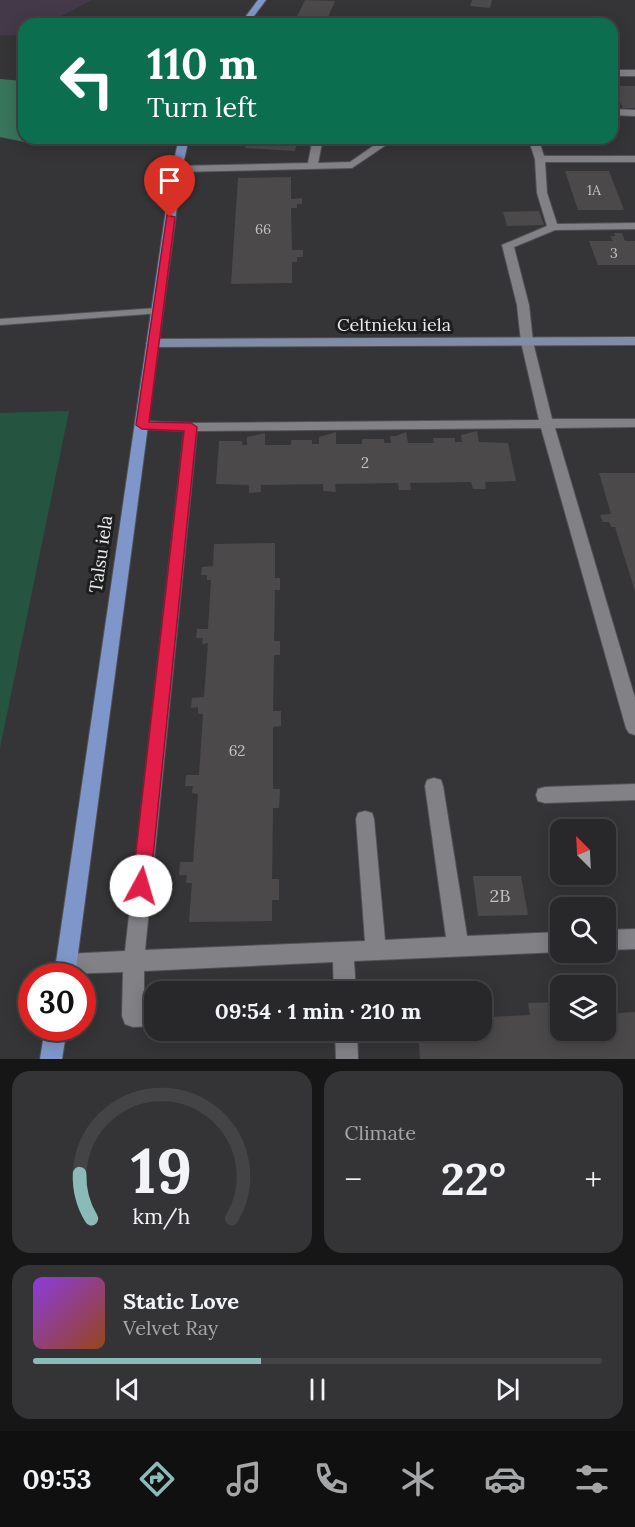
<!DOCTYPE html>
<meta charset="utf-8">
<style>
body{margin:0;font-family:Lora,serif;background:#343436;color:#f1f3f6;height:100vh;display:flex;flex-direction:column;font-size:22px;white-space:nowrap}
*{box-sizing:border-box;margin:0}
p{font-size:20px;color:#a5a6a8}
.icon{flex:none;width:33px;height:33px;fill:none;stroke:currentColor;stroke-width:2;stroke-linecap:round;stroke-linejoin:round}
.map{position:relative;height:1059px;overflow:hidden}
.panel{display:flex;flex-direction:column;gap:12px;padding:12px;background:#161617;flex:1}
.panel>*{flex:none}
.hud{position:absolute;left:18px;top:18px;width:600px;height:126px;border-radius:18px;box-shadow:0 3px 15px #0003,0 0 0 2px #444447;background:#0b6e4f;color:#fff;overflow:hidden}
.needle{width:39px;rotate:336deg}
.tools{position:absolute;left:550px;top:819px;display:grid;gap:12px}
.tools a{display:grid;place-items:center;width:66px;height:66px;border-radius:12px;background:#28282a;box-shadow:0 3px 15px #0003,0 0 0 2px #444447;font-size:30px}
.speed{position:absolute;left:18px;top:963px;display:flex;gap:12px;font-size:30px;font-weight:700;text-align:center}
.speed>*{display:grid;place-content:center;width:78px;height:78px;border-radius:50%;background:#28282a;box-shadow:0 3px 15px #0003,0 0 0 2px #444447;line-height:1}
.speed .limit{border:9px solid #d22;background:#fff;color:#111}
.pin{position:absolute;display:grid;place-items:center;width:51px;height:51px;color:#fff;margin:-62px -26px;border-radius:50% 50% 50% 0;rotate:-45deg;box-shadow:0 0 6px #0007}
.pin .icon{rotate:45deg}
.me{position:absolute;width:66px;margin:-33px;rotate:6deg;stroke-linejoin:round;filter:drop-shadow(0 0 4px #0008)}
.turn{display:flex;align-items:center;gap:21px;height:126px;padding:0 30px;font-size:27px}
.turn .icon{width:78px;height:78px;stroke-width:2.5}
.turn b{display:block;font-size:42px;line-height:51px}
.big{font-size:45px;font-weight:700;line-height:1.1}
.panel .tile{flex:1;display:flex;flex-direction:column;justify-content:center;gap:9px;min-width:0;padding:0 21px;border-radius:18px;background:#343436}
.panel .dial{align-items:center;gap:0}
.dial svg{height:156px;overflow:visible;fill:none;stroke:#444447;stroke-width:7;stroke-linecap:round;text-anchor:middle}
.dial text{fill:#f1f3f6;stroke:none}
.song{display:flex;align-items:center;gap:18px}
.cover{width:72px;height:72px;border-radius:9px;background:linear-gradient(135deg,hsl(270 70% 55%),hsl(20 70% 35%))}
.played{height:6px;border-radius:3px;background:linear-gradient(90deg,#8bbbb9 40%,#444447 40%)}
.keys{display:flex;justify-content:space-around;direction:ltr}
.heat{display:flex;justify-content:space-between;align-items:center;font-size:33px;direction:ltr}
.panel .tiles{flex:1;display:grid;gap:12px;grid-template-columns:1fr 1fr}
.tile:last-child{grid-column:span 2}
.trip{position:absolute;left:144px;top:981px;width:348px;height:60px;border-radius:18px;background:#28282a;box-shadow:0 3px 15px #0003,0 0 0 2px #444447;font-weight:700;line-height:60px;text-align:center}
.tab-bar{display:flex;height:96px;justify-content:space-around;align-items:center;background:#101011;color:#a5a6a8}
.tab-bar .icon{width:42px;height:42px}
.tab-bar .current{color:#8bbbb9}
.tab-bar b{font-size:27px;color:#f1f3f6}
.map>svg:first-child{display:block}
.industrial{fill:#433948}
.green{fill:#255540}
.forest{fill:#38755b}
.building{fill:#4c494b}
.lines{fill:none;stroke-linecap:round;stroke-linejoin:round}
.lane-casing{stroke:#515255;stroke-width:2}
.street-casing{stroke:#515255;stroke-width:2}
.secondary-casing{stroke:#515255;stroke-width:2}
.primary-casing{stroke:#515255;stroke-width:2}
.lane{fill:#828286;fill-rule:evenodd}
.street{fill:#828286;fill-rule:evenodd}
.secondary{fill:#808ca8;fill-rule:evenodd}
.primary{fill:#7e96c9;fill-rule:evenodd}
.route{fill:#e11d48;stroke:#92132f;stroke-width:1.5}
.labels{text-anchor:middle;stroke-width:6;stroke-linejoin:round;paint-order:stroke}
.far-number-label{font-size:14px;fill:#c2c2c4}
.number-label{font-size:15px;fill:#c2c2c4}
.street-label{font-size:18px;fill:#e9eaec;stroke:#1d1d1e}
.near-number-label{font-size:18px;fill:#c2c2c4}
</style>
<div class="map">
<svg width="635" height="1059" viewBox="0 0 635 1059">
<rect width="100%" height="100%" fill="#353538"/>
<polygon class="industrial" points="0,0 92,0 46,24 24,24 24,35 0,35"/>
<polygon class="green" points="69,411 0,748 0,413"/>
<polygon class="forest" points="0,79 24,81 24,138 52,138 29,143 0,137"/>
<g class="building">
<polygon points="305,0 335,1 325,24 294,23"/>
<polygon points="472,0 492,0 490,8 470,6"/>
<polygon points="612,86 635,86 635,108 623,108 620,102 612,102"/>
<polygon points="248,138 298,138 295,151 245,148"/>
<polygon points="565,171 609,171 624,210 578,210"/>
<polygon points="291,177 291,199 302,198 302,204 297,204 297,208 291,208 292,250 303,250 303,257 297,257 297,262 292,262 292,283 231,284 238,178"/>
<polygon points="539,211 544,225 507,226 503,212"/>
<polygon points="614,233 622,233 625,241 635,241 635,265 598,265 589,241 613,241 610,236 615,236"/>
<polygon points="477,431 479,442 508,443 516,481 485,482 486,489 473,489 471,482 410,483 411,490 399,490 398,483 335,484 336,492 323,491 323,484 261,485 261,492 249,493 249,485 216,484 219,441 242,441 242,445 247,445 247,437 265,433 265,445 291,445 291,440 312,440 312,444 319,444 319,437 336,432 336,444 362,444 362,439 384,439 384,443 391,443 390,436 396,436 406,432 408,443 434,443 433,438 455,438 455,442 462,442 461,435"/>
<polygon points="599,473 635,473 635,591 615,527 611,527 609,522 603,522 600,515 611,514"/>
<polygon points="275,543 275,578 280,578 280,590 275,590 274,641 280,641 280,655 274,655 273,711 281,711 281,726 273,727 273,789 280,789 279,808 273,808 272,879 279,879 279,900 272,900 272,921 189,922 192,883 186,883 187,875 179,875 180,862 193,862 198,794 192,793 193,786 185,786 186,775 199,775 203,714 198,714 198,707 191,708 192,698 204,697 208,643 202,644 203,638 196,638 197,629 208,629 211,580 207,580 207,575 201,575 202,567 213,566 214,544"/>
<polygon points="473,876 521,876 528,915 478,916"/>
<polygon points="484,987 489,1017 530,1015 528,1003 560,1002 561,1030 606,1030 606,1014 635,1012 635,1059 420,1059 418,1030 482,1030 482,992 475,992"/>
</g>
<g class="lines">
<defs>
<polygon id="lane" points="157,308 161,309 161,313 0,325 0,319"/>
<g id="street">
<rect x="612" y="70" width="23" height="6"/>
<polygon points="612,109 635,110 635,116 612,115"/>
<polygon points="313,138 323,138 318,163 350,162 376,144 376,138 386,138 386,145 352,168 177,172 172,169 177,166 308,163"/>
<polygon points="528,138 538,138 544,156 635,156 635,162 545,162 547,193 557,224 635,223 635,229 555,230 514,247 529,305 533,342 552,419 635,419 635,427 555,428 635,698 635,735 629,733 626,728 541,428 197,431 145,950 365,941 356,819 358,813 365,811 372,813 374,819 385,940 446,937 425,786 427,780 434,778 441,780 443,786 467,936 561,932 561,952 354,961 356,992 334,992 333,962 144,971 144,1005 154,1004 154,1026 133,1027 125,1024 122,1016 123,972 66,974 59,971 56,964 59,957 66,954 125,951 184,431 142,429 135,425 142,421 191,423 539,420 521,342 517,305 502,245 547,226 537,193 535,159"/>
<polygon points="635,784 635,800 545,803 538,801 536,795 538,789 545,787"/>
<polygon points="635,929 635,949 606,950 606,930"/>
<polygon points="335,1030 357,1030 358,1059 336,1059"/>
</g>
<polygon id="secondary" points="635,337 635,345 152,347 146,343 152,339"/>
<g id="primary">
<polygon points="258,0 266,0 248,24 240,24"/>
<polygon points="179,138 189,138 182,169 75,976 54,976 172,169"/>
<polygon points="45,1028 67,1028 62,1059 40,1059"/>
</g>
</defs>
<use href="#lane" class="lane-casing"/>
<use href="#street" class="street-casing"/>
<use href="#secondary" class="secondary-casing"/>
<use href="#primary" class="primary-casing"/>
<use href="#lane" class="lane"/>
<use href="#street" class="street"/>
<use href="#secondary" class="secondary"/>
<use href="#primary" class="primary"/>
</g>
<polygon class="route" points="167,215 175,217 149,422 191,423 197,427 150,886 148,892 141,894 135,892 132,886 184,431 142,429 136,425"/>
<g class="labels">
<g class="far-number-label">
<text x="594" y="195">1A</text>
<text x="263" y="234">66</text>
<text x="614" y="258">3</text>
</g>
<g class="number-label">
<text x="365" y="468">2</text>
<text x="237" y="756">62</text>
</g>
<g class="street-label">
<text x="394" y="331">Celtnieku iela</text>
<text transform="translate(101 554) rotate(-82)" y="6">Talsu iela</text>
</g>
<g class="near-number-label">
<text x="500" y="902">2B</text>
</g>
</g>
</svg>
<div class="tools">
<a><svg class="needle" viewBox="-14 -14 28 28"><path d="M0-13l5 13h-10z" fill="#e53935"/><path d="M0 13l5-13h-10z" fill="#a5a6a8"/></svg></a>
<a><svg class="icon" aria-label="search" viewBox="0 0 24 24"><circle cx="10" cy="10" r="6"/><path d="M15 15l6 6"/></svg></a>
<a><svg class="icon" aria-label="layers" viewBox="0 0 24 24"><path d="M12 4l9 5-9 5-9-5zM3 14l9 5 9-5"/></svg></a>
</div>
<div class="speed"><div class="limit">30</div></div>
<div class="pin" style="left:170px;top:217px;background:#d93025"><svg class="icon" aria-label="arrive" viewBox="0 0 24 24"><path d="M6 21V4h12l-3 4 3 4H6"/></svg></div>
<svg class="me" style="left:141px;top:886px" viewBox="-20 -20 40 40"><circle r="19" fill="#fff"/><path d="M0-13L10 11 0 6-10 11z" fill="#e11d48"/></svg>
<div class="trip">09:54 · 1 min · 210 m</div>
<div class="hud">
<div class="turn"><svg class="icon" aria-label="left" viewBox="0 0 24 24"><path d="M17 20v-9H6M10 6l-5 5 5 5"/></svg><div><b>110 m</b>Turn left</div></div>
</div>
</div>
<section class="panel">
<div class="tiles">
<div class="tile dial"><svg viewBox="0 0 100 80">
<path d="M14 69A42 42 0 1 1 86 69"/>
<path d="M14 69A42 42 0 0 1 8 46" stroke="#8bbbb9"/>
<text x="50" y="56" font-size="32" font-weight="700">19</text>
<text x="50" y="72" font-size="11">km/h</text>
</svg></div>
<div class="tile"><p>Climate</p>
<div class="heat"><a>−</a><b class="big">22°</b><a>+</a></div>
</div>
<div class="tile">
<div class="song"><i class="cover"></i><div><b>Static Love</b><p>Velvet Ray</p></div></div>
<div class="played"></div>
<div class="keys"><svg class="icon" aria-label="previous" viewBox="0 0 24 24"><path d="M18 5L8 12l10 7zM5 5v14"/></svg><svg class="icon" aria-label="pause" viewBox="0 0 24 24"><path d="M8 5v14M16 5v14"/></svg><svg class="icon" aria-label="next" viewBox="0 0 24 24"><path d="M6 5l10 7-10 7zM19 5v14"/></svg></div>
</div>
</div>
</section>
<nav class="tab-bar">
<b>09:53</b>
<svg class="icon current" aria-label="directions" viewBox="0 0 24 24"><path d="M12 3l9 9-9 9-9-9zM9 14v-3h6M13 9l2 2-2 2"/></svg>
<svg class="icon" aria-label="music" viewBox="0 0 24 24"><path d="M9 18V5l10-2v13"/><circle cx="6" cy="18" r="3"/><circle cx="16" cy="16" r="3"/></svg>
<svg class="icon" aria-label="phone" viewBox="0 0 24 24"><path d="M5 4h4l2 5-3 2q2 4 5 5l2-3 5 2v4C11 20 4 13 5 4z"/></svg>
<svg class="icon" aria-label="climate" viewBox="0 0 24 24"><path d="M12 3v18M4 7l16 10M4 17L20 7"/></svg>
<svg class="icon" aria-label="car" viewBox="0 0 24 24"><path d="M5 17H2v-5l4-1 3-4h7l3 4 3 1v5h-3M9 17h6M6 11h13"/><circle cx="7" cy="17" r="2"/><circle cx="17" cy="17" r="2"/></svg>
<svg class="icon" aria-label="filters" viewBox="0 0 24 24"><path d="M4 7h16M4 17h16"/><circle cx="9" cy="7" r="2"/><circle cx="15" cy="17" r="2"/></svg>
</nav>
